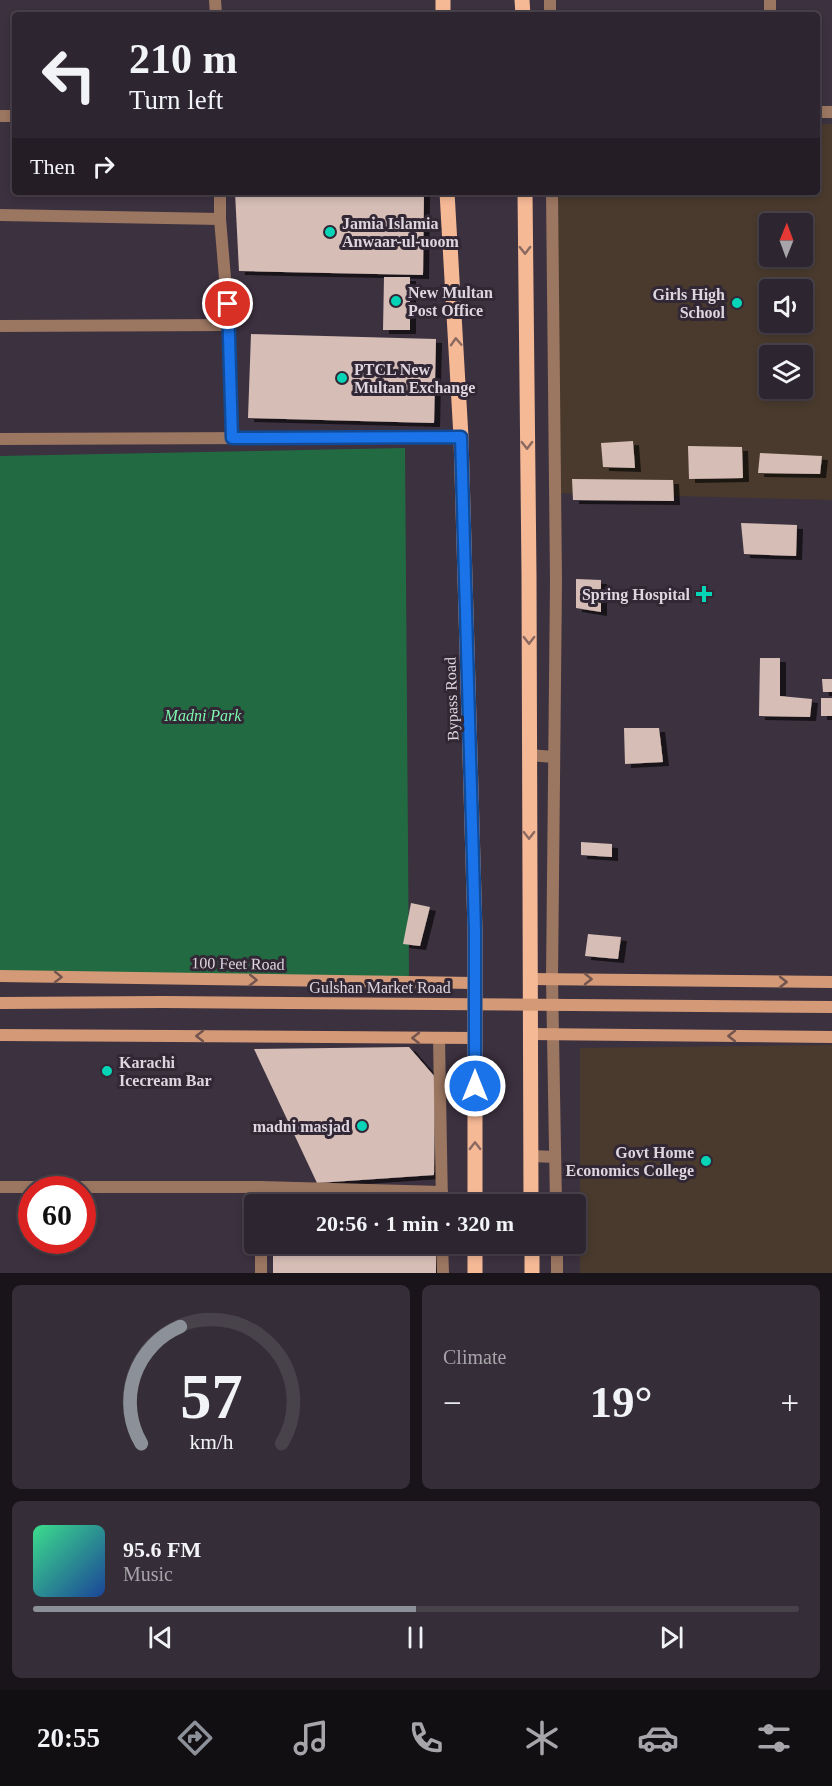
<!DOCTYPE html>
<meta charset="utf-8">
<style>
body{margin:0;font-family:"Times New Roman",serif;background:#352d37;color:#f1f3f6;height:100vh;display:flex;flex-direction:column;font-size:22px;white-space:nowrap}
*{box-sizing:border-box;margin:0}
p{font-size:20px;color:#a7a5aa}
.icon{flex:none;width:33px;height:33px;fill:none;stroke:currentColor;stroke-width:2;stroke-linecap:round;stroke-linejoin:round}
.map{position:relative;height:1273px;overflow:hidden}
.sheet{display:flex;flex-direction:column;gap:12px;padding:12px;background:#19141a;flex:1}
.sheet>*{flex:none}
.banner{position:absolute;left:12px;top:12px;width:808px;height:183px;border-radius:6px;box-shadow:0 3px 9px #0003,0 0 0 2px #48424b;background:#2d252f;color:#f1f3f6;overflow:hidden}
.needle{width:39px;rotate:1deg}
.fabs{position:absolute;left:759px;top:213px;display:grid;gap:12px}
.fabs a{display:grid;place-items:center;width:54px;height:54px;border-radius:6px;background:#2d252f;box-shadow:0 3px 9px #0003,0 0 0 2px #48424b;font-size:30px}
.speed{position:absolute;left:18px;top:1176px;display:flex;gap:12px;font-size:30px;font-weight:700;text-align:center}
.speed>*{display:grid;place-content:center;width:78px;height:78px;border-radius:50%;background:#2d252f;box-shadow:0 3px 9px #0003,0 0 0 2px #48424b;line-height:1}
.speed .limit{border:9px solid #d22;background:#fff;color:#111}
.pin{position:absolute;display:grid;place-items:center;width:51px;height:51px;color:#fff;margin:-26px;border:3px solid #fff;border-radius:50%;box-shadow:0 2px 6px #0007}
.me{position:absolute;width:66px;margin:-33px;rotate:0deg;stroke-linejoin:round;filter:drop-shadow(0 0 4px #0008)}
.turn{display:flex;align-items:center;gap:21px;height:126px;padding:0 18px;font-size:27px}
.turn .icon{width:78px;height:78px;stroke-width:2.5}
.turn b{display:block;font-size:42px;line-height:51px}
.then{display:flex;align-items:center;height:57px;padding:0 18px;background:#0003;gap:12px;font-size:22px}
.big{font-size:45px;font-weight:700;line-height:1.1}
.sheet .widget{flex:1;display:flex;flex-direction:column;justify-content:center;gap:9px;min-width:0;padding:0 21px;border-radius:9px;background:#352d37}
.sheet .dial{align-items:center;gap:0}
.dial svg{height:156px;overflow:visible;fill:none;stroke:#48424b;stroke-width:7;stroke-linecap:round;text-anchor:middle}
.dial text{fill:#f1f3f6;stroke:none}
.song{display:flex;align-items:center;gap:18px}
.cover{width:72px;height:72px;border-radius:9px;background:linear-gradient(135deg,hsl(150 70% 55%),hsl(220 70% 35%))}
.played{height:6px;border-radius:3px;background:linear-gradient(90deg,#8c9099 50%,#48424b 50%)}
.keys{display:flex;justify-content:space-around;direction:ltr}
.heat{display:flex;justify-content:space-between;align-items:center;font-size:33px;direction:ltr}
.sheet .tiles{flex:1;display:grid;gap:12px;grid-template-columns:1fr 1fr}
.widget:last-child{grid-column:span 2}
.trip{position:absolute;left:244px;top:1194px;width:342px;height:60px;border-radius:6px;background:#2d252f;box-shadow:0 3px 9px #0003,0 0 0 2px #48424b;font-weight:700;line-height:60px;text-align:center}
.tab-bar{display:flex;height:96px;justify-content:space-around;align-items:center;background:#120f13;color:#a7a5aa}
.tab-bar .icon{width:42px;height:42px}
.tab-bar .on{color:#8c9099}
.tab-bar b{font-size:27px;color:#f1f3f6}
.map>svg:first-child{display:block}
.education{fill:#493a2d;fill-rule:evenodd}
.green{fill:#226b42}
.building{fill:#d6beb6;filter:url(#shadow)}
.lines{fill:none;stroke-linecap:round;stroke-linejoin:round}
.minor{stroke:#9b7661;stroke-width:12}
.secondary{stroke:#d49a77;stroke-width:12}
.primary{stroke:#f6b996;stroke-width:15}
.secondary-bridge{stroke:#d49a77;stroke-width:12}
.oneway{stroke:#8a6961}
.oneway2{stroke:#73554f}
.route-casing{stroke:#114b97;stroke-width:15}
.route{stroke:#1a73e8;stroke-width:10}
.poi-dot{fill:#05d5b6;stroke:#322735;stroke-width:2}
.labels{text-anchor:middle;stroke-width:6;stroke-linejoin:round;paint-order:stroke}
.poi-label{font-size:16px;font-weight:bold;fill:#ddd6df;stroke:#322735;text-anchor:start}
.street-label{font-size:16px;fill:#ddd6df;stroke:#322735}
.park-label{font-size:16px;font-style:italic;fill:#7dfaae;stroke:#322735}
</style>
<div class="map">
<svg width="832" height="1273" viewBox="0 0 832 1273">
<defs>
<filter id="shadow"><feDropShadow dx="6" dy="4" stdDeviation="0" flood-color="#0009"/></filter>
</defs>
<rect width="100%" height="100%" fill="#3c313f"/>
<g class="education">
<path d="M818,124h14v376l-282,-7 2,-301h266zM770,224h32v32h-32zM770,290h32v32h-32zM770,356h32v32h-32z"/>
<polygon points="832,1045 832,1273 580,1273 580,1048"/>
</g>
<polygon class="green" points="405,448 409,980 0,974 0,456"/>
<g class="building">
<polygon points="235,192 424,192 423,275 239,271"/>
<polygon points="384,277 410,277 410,330 383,330"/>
<polygon points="251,334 436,339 434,423 248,418"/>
<polygon points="633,441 635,468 603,467 601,443"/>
<polygon points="688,446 742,447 743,478 689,479"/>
<polygon points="760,453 822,456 820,474 758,473"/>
<polygon points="572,479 673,480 674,501 573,500"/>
<polygon points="741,523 797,525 796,556 744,554"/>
<polygon points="576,579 601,580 601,612 576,608"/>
<polygon points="760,658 780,658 780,696 812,699 810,717 759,716"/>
<polygon points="822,679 832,679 832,692 823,692"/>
<rect x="821" y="698" width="11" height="18"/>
<polygon points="624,728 659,728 663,762 625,764"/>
<polygon points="581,842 612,844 612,857 581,855"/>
<polygon points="411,903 430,907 420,946 403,944"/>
<polygon points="588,934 621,937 618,959 585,956"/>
<polygon points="409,1047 435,1077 434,1175 317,1183 254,1049"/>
<polygon points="273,1200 389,1203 389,1204 273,1204"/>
<rect x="273" y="1244" width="163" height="29"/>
</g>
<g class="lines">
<g class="minor">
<polyline points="215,0 216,15"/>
<polyline points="550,0 550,15"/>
<polyline points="770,0 770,15"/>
<polyline points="818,112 832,112"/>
<polyline points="0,116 15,116"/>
<polyline points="220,192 220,219 229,325 232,438"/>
<polyline points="552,192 556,581 552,979 556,1204"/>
<polyline points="0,215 220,219"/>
<polyline points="0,326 229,325"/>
<polyline points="0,439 461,437"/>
<polyline points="529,755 554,757"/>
<polyline points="439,1038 442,1204"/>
<polyline points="531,1156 555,1157"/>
<polyline points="0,1187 261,1187 442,1192"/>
<polyline points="261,1187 261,1204"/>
<polyline points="261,1244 261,1273"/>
<polyline points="442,1244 443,1273"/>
<polyline points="557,1244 557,1273"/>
</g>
<g class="secondary">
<polyline points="0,976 475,983"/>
<polyline points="530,979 832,982"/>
<polyline points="530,1034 832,1037"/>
<polyline points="0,1035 475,1038"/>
</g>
<g class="primary">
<polyline points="522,0 523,15"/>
<polyline points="443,15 443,0"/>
<polyline points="447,192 461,437 475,931 475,1204"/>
<polyline points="525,192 529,575 531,1204"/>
<polyline points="532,1244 532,1273"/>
<polyline points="475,1273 475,1244"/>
</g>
<polyline class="secondary-bridge" points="0,1003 162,1002 832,1007"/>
</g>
<defs><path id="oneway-chevron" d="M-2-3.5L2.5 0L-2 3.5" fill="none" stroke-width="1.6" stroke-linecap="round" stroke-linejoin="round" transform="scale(1.5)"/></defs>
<g class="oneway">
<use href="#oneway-chevron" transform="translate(525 250) rotate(89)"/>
<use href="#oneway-chevron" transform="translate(456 342) rotate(-93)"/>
<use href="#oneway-chevron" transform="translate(527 445) rotate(89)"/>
<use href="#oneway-chevron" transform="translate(529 640) rotate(90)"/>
<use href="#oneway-chevron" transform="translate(529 835) rotate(90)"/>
<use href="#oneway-chevron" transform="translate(475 1146) rotate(-90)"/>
</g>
<g class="oneway2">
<use href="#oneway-chevron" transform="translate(58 977) rotate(1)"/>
<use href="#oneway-chevron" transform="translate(588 979) rotate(1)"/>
<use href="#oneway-chevron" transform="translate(253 980) rotate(1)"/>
<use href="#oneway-chevron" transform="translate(783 982)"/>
<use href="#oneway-chevron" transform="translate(200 1036) rotate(-180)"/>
<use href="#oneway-chevron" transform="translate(732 1036) rotate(-180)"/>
<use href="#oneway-chevron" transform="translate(416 1038) rotate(-180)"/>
</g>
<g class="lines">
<defs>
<polyline id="route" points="228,304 232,438 461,437 475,931 475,1086"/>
</defs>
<use href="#route" class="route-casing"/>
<use href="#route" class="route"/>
</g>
<g class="poi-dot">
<circle cx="330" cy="232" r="6"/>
<circle cx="396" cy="301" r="6"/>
<circle cx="737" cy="303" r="6"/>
<circle cx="342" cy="378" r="6"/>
<path d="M701 585h6v6h6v6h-6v6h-6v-6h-6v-6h6z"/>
<circle cx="107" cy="1071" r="6"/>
<circle cx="362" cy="1126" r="6"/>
<circle cx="706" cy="1161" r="6"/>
</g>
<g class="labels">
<g class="poi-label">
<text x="342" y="229">Jamia Islamia<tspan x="342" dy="18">Anwaar-ul-uoom</tspan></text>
<text x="408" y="298">New Multan<tspan x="408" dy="18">Post Office</tspan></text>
<text x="725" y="300" text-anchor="end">Girls High<tspan x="725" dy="18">School</tspan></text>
<text x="354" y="375">PTCL New<tspan x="354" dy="18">Multan Exchange</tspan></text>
<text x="690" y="600" text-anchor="end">Spring Hospital</text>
<text x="119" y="1068">Karachi<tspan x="119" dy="18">Icecream Bar</tspan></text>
<text x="350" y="1132" text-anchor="end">madni masjad</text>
<text x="694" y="1158" text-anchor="end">Govt Home<tspan x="694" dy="18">Economics College</tspan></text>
</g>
<g class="street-label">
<text transform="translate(451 699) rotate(-92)" y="6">Bypass Road</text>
<text transform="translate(238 963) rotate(1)" y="6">100 Feet Road</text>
<text x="380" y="993">Gulshan Market Road</text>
</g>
<g class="park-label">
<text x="203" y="721">Madni Park</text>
</g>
</g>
</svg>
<div class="fabs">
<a><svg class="needle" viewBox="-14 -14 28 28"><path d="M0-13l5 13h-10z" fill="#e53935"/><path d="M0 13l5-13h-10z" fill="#a7a5aa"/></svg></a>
<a><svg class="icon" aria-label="sound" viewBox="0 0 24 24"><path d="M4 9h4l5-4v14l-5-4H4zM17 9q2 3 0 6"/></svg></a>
<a><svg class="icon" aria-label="layers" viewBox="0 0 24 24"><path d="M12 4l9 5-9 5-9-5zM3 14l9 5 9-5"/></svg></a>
</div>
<div class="speed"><div class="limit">60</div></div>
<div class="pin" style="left:228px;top:304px;background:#d93025"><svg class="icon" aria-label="arrive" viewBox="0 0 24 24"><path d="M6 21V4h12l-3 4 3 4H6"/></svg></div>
<svg class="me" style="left:475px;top:1086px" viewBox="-20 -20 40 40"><circle r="17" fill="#1a73e8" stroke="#fff" stroke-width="3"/><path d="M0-11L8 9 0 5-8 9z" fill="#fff"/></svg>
<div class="trip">20:56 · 1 min · 320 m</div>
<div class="banner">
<div class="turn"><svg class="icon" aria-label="left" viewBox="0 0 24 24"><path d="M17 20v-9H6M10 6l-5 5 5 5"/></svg><div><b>210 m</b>Turn left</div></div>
<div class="then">Then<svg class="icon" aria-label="right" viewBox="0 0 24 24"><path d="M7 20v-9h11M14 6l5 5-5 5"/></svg></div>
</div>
</div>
<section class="sheet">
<div class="tiles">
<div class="widget dial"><svg viewBox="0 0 100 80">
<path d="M14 69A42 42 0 1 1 86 69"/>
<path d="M14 69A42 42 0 0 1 34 9" stroke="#8c9099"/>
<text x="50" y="56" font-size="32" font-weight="700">57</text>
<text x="50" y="72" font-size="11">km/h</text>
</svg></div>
<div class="widget"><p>Climate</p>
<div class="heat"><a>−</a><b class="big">19°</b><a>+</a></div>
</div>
<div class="widget">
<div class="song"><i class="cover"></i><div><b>95.6 FM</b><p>Music</p></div></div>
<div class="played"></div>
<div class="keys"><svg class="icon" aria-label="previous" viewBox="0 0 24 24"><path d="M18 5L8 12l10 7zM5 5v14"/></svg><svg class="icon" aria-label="pause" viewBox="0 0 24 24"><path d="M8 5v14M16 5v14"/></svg><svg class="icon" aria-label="next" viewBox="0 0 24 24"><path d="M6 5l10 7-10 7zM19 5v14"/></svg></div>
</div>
</div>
</section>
<nav class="tab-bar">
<b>20:55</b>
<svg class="icon on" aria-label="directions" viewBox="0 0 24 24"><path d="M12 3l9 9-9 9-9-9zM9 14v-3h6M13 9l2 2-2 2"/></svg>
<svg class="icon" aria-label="music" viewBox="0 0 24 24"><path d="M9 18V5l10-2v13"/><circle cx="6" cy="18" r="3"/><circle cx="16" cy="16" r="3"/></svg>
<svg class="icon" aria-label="phone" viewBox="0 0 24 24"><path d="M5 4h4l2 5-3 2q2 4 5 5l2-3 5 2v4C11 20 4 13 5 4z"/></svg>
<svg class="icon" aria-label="climate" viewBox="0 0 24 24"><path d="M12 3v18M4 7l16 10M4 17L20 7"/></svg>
<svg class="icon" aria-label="car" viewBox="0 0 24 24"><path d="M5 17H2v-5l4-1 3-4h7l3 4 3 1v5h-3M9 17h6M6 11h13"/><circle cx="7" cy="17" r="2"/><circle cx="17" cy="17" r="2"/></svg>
<svg class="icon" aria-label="filters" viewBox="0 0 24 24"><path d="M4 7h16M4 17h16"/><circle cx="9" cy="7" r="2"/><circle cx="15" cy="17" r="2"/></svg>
</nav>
